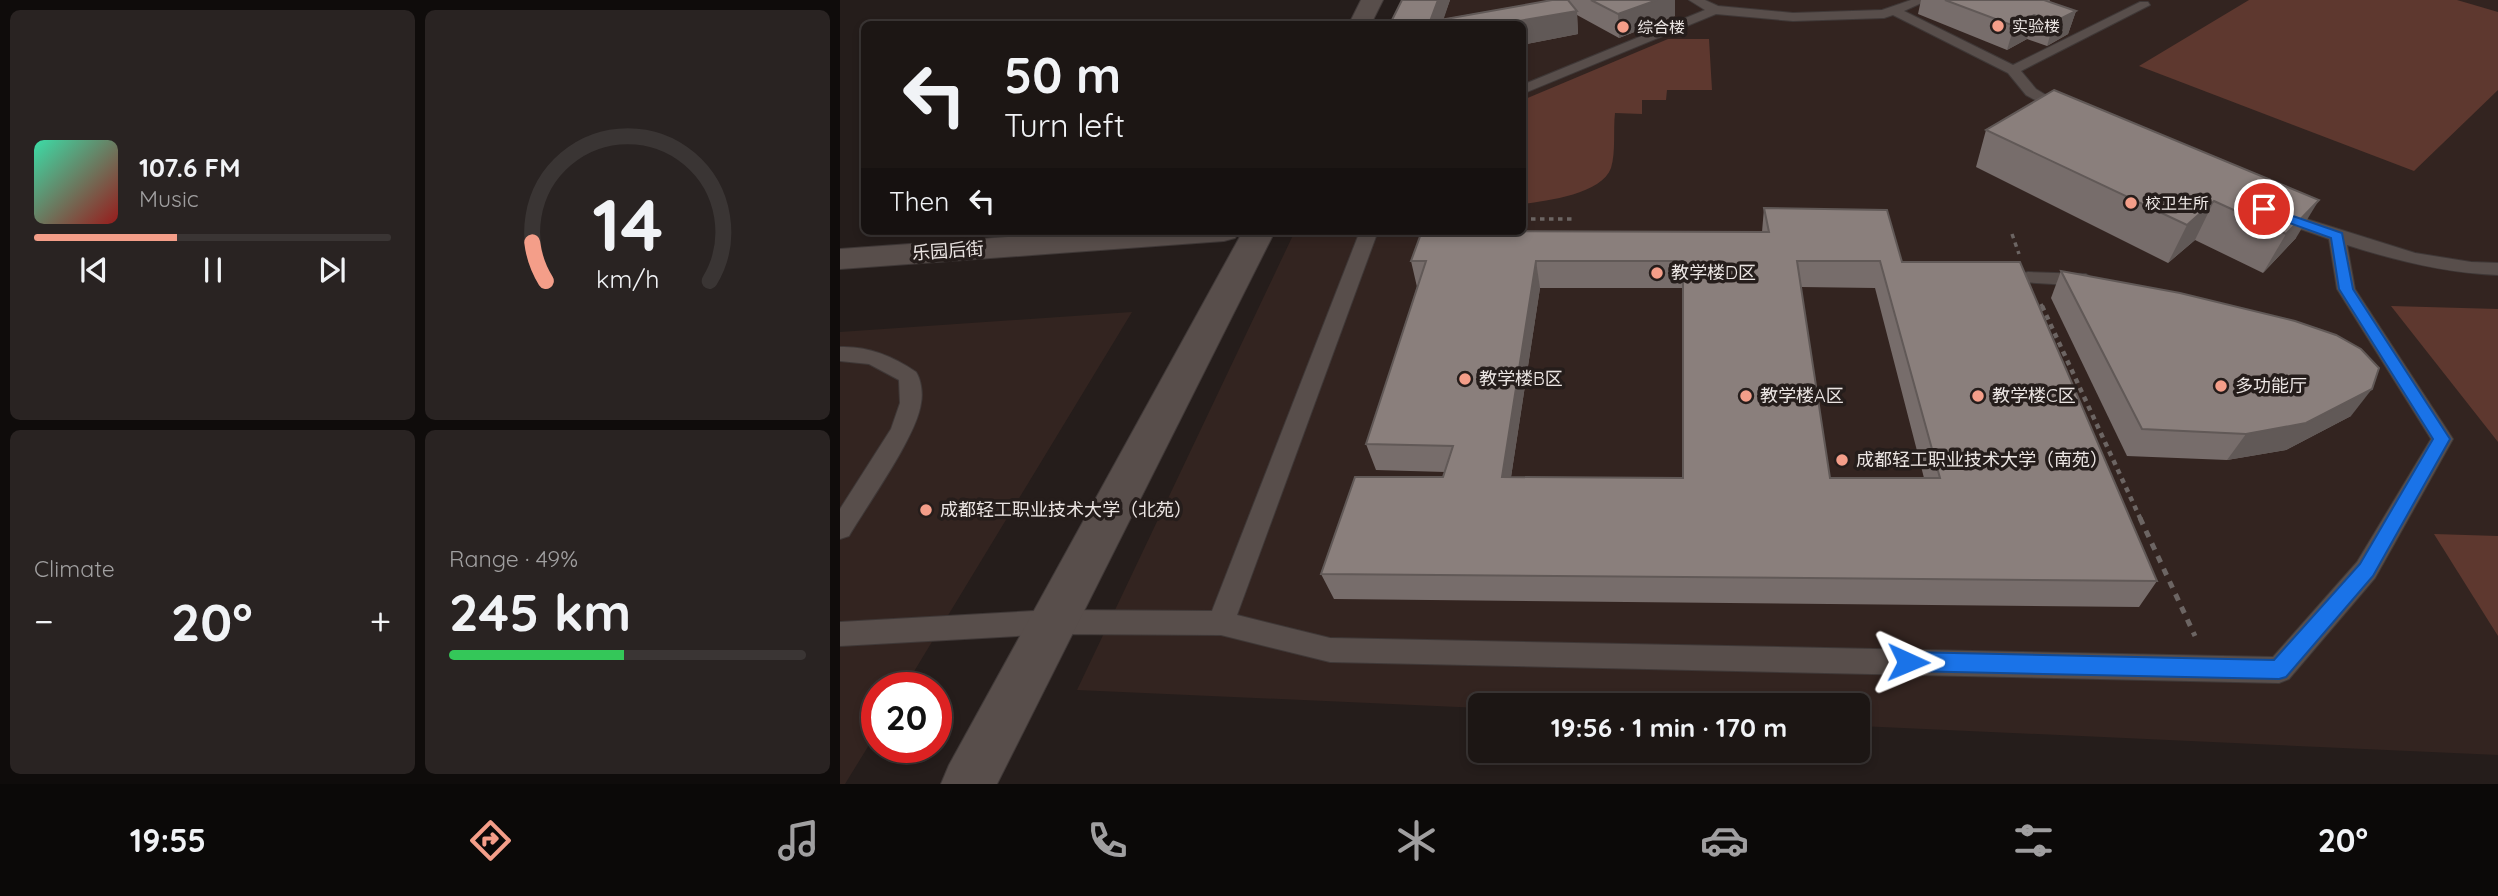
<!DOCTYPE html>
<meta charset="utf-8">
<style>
body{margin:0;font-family:Quicksand,"Noto Sans SC",sans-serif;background:#292322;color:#f1f3f6;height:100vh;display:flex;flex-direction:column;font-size:26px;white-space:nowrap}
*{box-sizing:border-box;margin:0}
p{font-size:23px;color:#a09fa0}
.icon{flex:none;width:38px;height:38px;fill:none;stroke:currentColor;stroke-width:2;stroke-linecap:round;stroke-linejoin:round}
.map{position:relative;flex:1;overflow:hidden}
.drawer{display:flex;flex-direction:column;gap:10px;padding:10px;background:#0f0c0b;width:840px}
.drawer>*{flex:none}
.banner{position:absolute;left:21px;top:21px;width:665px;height:214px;border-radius:10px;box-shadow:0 4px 10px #0003,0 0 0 2px #3a3534;background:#1c1614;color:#f1f3f6;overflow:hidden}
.speed{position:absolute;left:21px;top:672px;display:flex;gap:14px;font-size:35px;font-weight:700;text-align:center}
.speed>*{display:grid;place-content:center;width:91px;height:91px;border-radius:50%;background:#1c1614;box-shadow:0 4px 10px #0003,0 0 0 2px #3a3534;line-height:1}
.speed .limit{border:10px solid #d22;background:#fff;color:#111}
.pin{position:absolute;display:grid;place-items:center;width:60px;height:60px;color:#fff;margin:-30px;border:4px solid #fff;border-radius:50%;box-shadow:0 2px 7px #0007}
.me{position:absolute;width:77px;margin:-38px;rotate:91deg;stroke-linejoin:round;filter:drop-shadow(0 0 5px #0008)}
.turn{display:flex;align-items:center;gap:24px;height:147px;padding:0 28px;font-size:32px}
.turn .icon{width:91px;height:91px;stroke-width:2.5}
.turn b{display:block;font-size:49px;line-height:60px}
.then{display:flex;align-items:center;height:66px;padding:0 28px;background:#0003;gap:14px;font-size:26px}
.big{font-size:52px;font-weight:800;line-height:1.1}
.drawer .card{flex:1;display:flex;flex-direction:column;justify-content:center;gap:10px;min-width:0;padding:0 24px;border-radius:10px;background:#292322}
.drawer .dial{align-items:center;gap:0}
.dial svg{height:182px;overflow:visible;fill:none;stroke:#3a3534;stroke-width:7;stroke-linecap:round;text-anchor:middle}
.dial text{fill:#f1f3f6;stroke:none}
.song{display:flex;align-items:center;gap:21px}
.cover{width:84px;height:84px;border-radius:10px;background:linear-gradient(135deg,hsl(160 70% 55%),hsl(0 70% 35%))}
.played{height:7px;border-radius:4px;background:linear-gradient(90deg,#f49e89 40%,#3a3534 40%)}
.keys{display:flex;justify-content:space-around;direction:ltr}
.heat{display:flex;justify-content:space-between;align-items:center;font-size:38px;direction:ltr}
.charge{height:10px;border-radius:5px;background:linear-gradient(90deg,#34c759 49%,#3a3534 0)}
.drawer .tiles{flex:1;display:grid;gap:10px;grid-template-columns:repeat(2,1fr)}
.trip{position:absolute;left:628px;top:693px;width:402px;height:70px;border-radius:10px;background:#1c1614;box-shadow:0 4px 10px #0003,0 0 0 2px #3a3534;font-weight:800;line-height:70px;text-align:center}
.menu{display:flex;height:112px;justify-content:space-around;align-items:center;background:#0b0908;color:#a09fa0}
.menu .icon{width:49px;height:49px}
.menu .current{color:#f49e89}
.menu b{font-size:32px;color:#f1f3f6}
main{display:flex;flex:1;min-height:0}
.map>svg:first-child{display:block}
.built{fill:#332420}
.green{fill:#5e382f}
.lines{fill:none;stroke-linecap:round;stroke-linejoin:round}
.lane-casing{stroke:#3f3837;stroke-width:2}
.street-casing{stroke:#3f3837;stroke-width:2}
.path-far2{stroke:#6c6563;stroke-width:3.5;stroke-dasharray:4.5 4.5;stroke-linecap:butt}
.path-far1{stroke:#6c6563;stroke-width:4.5;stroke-dasharray:5 5;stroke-linecap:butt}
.path{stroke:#6c6563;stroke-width:5;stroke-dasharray:7 7;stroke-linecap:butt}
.lane{fill:#584e4b;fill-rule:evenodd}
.street{fill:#584e4b;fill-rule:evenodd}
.wall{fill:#776d6b;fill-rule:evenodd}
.shaded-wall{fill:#615957}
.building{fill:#8a7f7c;stroke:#615957;stroke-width:2;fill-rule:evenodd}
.route{fill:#1a73e8;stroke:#114b97;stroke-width:2}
.poi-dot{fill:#f49e89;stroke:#251d1b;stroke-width:2.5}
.labels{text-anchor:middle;stroke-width:7;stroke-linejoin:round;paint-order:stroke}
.far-poi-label{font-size:16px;fill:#ebe5e3;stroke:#251d1b;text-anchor:start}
.street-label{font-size:18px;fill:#ebe5e3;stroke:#251d1b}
.poi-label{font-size:18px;fill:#ebe5e3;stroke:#251d1b;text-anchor:start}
</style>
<main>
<section class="drawer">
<div class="tiles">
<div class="card">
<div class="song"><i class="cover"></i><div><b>107.6 FM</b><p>Music</p></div></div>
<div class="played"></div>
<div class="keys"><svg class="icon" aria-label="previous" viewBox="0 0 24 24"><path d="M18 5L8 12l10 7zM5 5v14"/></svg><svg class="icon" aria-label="pause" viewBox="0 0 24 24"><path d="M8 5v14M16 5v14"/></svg><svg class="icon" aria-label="next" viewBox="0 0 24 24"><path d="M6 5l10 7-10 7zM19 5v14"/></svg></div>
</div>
<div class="card dial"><svg viewBox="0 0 100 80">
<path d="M14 69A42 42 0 1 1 86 69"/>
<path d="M14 69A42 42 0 0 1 8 52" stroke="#f49e89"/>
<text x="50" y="56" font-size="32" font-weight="700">14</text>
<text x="50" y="72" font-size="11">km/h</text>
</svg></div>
<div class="card"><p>Climate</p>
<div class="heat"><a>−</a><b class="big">20°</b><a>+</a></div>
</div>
<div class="card"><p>Range · 49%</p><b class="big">245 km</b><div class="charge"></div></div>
</div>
</section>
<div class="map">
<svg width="1658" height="784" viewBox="0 0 1658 784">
<rect width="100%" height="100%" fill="#251d1b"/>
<g class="built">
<polygon points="565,0 1658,0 1658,755 1019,726 1018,705 640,705 640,708 237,690 455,231 682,231 682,24 554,24"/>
<polygon points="292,312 64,688 37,688 37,732 5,784 0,784 0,332"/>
</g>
<g class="green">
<polygon points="1409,0 1617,0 1658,12 1658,90 1574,171 1299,66"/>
<path d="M828,39h41l3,51h-45l-1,10h-24v14l-27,-1c-2,17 1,39 -4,55 -9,26 -65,33 -88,36v-104z"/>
<polygon points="1551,306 1658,309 1658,442"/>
<polygon points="1594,534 1658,536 1658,636"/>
</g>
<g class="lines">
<defs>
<g id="lane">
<polygon points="849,0 865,0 878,6 953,13 1042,10 1071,0 1088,0 1064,11 1173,65 1300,2 1308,2 1310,5 1181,71 1196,89 1229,109 1231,112 1224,116 1186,95 1168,73 1053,15 1044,18 953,21 876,14 682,94 682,85 865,10"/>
<path d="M1438,210l137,43 56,9 27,1v12c-52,-2 -101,-14 -151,-30l8,44 98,150 -78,139 -86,101 -10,4 -949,-21 -109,-27 -169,-1 -212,12v-24l212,-12 160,1 148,-380h18l-141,384 93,23 943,19 84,-95 74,-123 -94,-150 -8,-50 -57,-20 -3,-4z"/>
<polygon points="1188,272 1246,274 1255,280 1246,286 1181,282 1179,278 1181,274"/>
<path d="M0,347c28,-1 53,9 76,25 5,7 7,22 5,31 -4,33 -54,102 -72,133l-9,3v-30l51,-80 9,-26 -1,-23 -30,-16 -29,-3z"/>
</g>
<g id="street">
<polygon points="521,0 543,0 531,24 509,24"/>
<polygon points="250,231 400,231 395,238 384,241 0,269 0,249"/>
<polygon points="403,231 435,231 157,784 101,784 109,765"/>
</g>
</defs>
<use href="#lane" class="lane-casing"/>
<use href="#street" class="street-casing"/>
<g class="path-far2">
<polyline points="682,219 734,219"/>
<polyline points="1172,234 1179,254"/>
<polyline points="1201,304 1203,308"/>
</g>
<polyline class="path-far1" points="1202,306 1301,520"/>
<polyline class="path" points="1300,518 1355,636"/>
<use href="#lane" class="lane"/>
<use href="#street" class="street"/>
</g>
<g class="wall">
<polygon points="562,0 610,0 603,19 711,0 835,0 835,16 779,38 737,15 738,34 682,45 682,24 550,24"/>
<polygon points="1081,0 1210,0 1209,2 1236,11 1228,34 1207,46 1187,39 1167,50 1078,14"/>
<polygon points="1214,90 1456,238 1423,273 1355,240 1328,263 1136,167 1146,130"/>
<path d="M924,208l138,54 255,319 -18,26 -805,-8 -13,-25 122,-97 2,-5 -69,-2 -10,-26 51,-157 -6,-26 351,-29zM961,287l74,1 49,190h-94zM700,288h143v190l-172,-1z"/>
<polygon points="1221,271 1511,416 1446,450 1387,460 1287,456 1211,298"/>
</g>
<g class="shaded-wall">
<polygon points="598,0 610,0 602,24 600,20 601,24 589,24"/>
<polygon points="817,0 835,0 835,16 779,38 778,14"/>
<polygon points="737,11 738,34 682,45 682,24 661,24"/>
<polygon points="1236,11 1228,34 1207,46 1214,22"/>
<polygon points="1194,15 1187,39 1167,50 1174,26"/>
<polygon points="1479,200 1456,238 1423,273 1446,234"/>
<polygon points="1374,201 1355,240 1328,263 1347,225"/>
<polygon points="696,261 700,288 667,503 662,477"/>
<polygon points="1532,389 1511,416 1446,450 1387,460 1406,434"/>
</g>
<g class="building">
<polygon points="562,0 598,0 589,24 550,24"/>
<polygon points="712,0 728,0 737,11 661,24 602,24 600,20"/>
<polygon points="751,0 817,0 778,14"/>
<polygon points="1105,0 1204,0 1236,11 1214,22 1194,15 1174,26"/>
<polygon points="1214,90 1479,200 1446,234 1374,201 1347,225 1146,130"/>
<path d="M924,208l123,2 15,52h118l137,319 -836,-7 34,-97h88l10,-31 -87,-2 60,-183h-15l11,-30 347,1zM696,261h147v217l-181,-1zM957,261h83l60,217h-110z"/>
<polygon points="1221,271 1340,293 1455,321 1496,335 1521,349 1539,368 1532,389 1466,423 1406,434 1302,429"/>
</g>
<polygon class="route" points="1424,206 1502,233 1513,289 1610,439 1533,576 1446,677 1439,679 1068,671 1060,669 1057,662 1060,655 1068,652 1434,660 1520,564 1593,439 1499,289 1491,238 1419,212 1419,207"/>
<g class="poi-dot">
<circle cx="1158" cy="26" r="7"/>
<circle cx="783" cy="27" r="7"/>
<circle cx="1291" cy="203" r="7"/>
<circle cx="817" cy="273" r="7"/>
<circle cx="625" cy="379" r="7"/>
<circle cx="1381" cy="386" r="7"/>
<circle cx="906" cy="396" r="7"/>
<circle cx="1138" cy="396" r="7"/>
<circle cx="1002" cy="460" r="7"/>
<circle cx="86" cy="510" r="7"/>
</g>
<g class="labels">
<g class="far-poi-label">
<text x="1172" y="32">实验楼</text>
<text x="797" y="33">综合楼</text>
<text x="1305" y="209">校卫生所</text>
</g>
<g class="street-label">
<text transform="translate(108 251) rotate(-4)" y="6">乐园后街</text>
</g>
<g class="poi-label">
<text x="831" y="279">教学楼D区</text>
<text x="639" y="385">教学楼B区</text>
<text x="1395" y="392">多功能厅</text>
<text x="920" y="402">教学楼A区</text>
<text x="1152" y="402">教学楼C区</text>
<text x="1016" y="466">成都轻工职业技术大学（南苑）</text>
<text x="100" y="516">成都轻工职业技术大学（北苑）</text>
</g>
</g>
</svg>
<div class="speed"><div class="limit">20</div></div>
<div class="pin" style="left:1424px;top:209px;background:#d93025"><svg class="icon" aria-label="arrive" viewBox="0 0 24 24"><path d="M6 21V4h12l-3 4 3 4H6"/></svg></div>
<svg class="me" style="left:1068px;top:662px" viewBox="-20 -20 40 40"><path d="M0-17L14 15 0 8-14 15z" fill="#1a73e8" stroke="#fff" stroke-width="4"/></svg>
<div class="trip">19:56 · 1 min · 170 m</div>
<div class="banner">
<div class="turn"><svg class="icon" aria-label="left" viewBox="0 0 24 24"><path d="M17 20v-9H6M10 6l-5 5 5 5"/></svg><div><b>50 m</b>Turn left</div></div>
<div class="then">Then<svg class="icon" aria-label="left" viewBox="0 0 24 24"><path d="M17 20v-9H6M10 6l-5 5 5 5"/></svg></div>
</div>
</div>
</main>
<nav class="menu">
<b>19:55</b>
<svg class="icon current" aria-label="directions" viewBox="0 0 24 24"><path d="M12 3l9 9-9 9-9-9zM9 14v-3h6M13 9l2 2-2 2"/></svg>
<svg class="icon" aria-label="music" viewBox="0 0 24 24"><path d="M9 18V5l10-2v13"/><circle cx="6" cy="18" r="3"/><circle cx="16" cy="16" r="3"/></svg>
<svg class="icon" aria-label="phone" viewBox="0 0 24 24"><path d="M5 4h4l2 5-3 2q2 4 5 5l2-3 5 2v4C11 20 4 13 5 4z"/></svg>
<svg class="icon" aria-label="climate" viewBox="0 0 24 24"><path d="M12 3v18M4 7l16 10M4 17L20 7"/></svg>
<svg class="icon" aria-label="car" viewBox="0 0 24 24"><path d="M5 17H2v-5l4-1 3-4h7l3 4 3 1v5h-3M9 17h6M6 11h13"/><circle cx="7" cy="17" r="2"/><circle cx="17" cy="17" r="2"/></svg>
<svg class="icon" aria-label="filters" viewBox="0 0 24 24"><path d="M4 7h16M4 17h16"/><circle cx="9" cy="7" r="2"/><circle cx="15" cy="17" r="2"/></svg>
<b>20°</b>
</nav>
